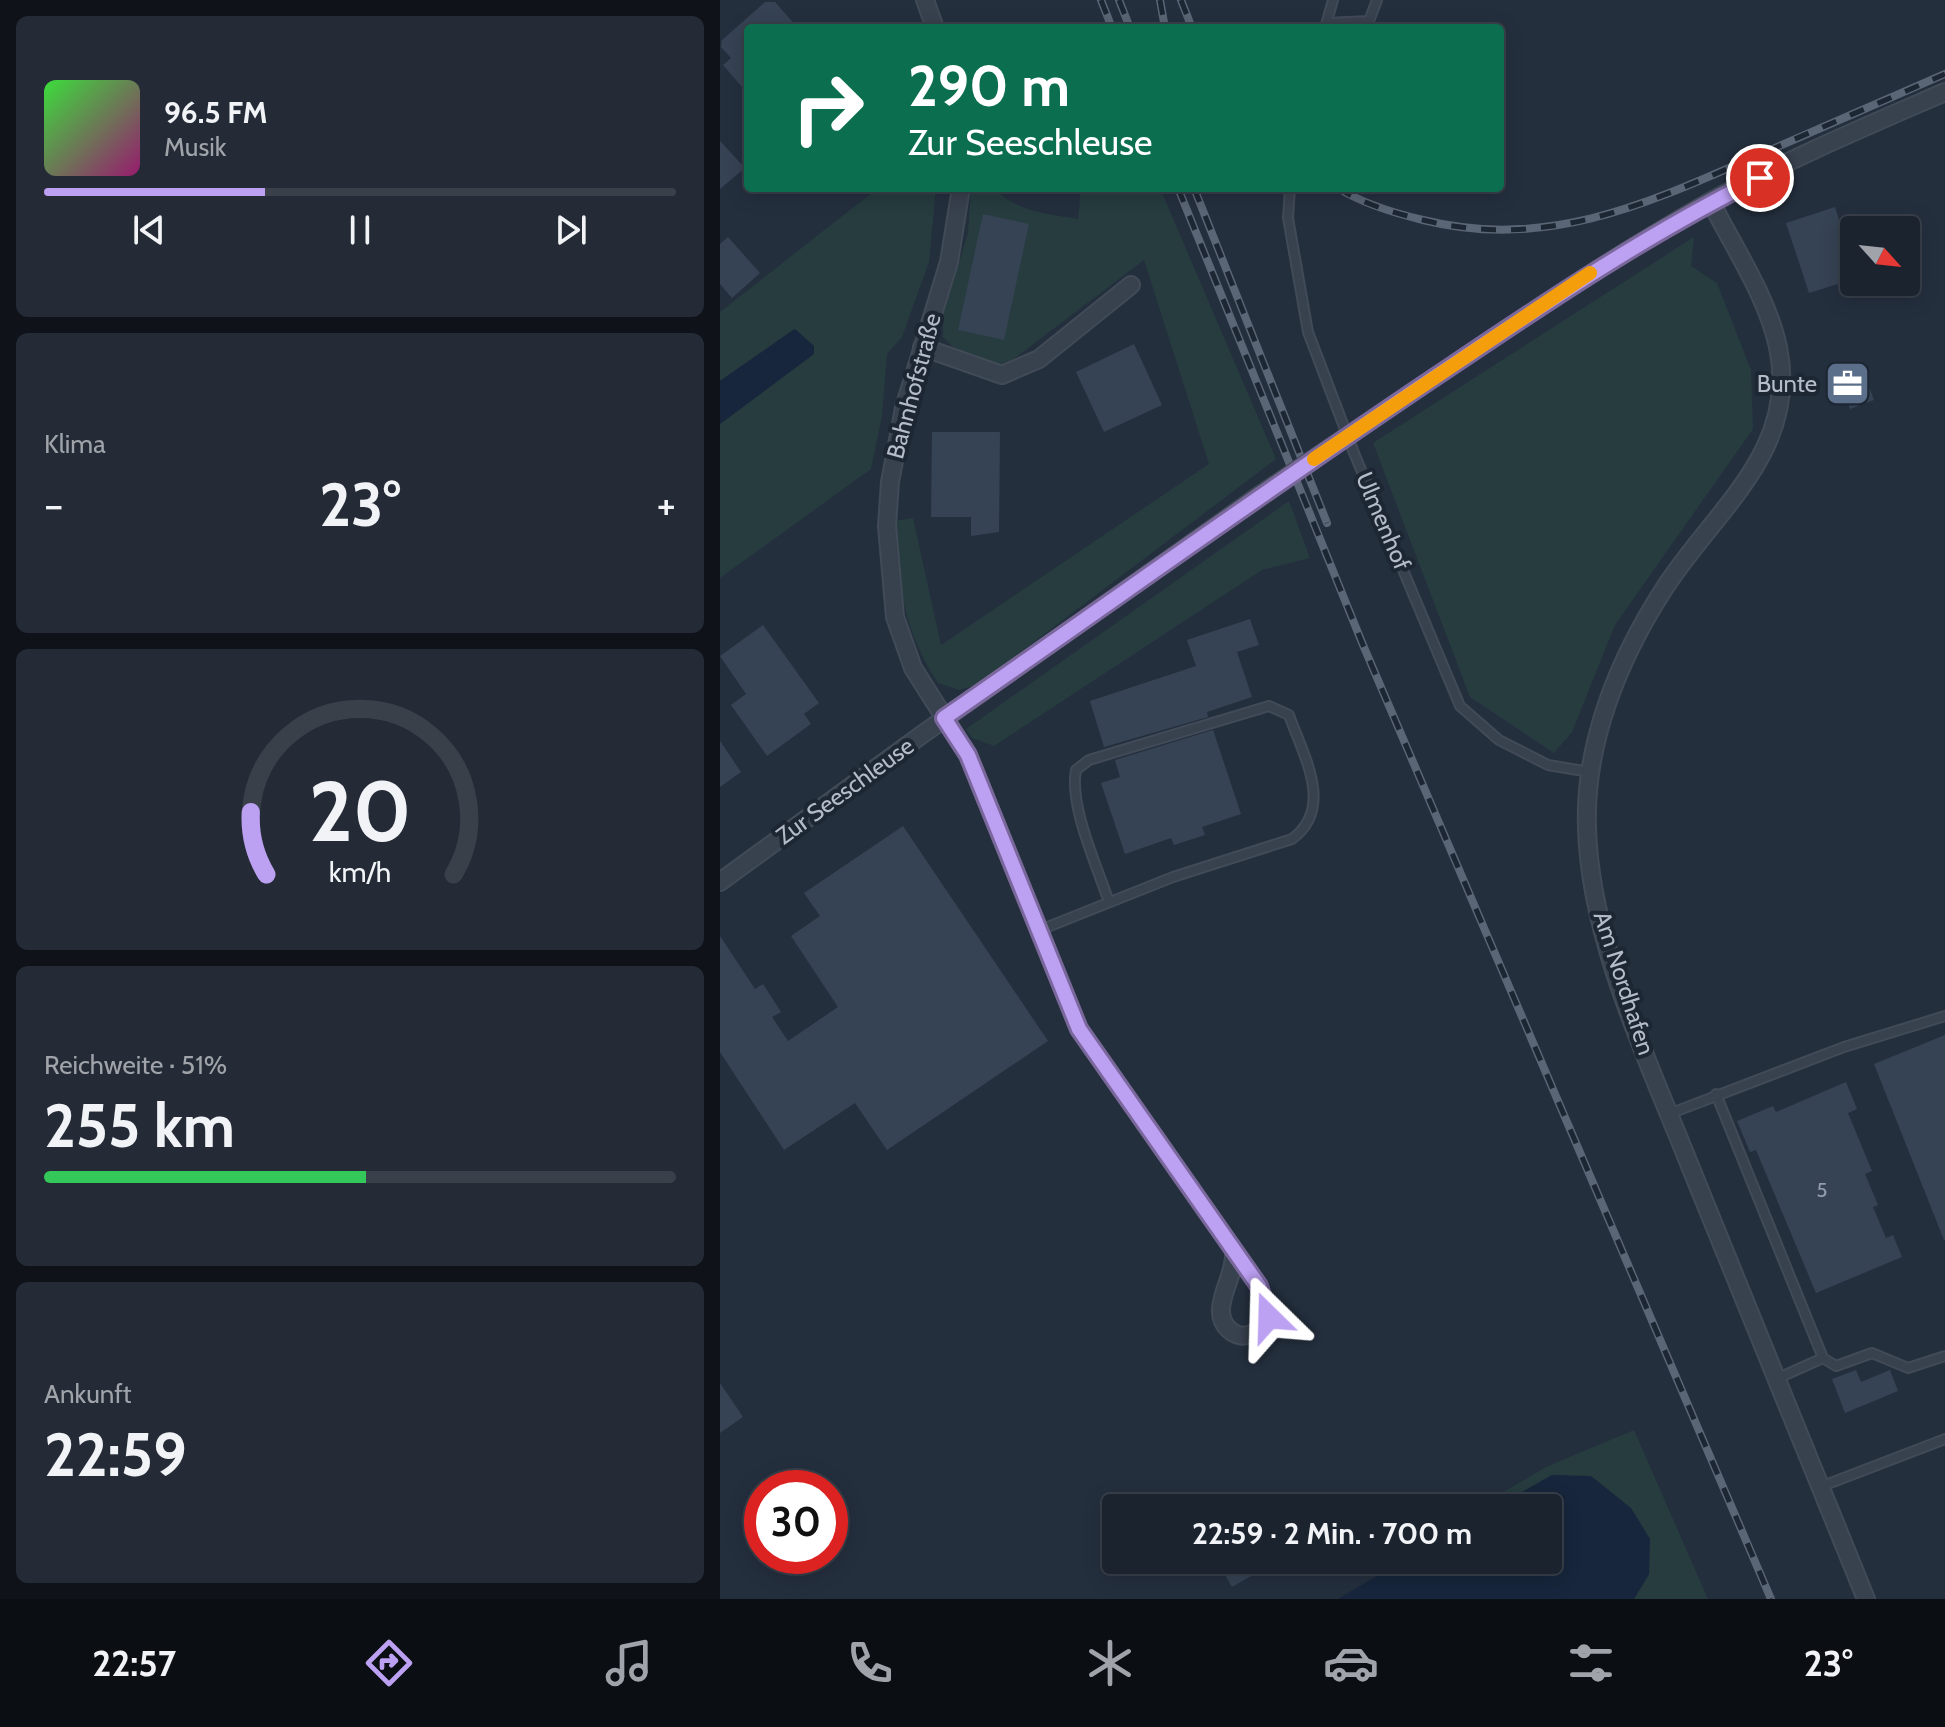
<!DOCTYPE html>
<html lang="de">
<meta charset="utf-8">
<style>
body{margin:0;font-family:Cabin,sans-serif;background:#242b36;color:#f1f3f6;height:100vh;display:flex;flex-direction:column;font-size:30px;white-space:nowrap}
*{box-sizing:border-box;margin:0}
p{font-size:26px;color:#a0a4aa}
.icon{flex:none;width:44px;height:44px;fill:none;stroke:currentColor;stroke-width:2;stroke-linecap:round;stroke-linejoin:round}
.map{position:relative;flex:1;overflow:hidden}
.drawer{display:flex;flex-direction:column;gap:16px;padding:16px;background:#0f1319;width:720px}
.drawer>*{flex:none}
.guide{position:absolute;left:24px;top:24px;width:760px;height:168px;border-radius:8px;box-shadow:0 4px 20px #0003,0 0 0 2px #39404a;background:#0b6e4f;color:#fff;overflow:hidden}
.needle{width:52px;rotate:117deg}
.fabs{position:absolute;left:1120px;top:216px;display:grid;gap:16px}
.fabs a{display:grid;place-items:center;width:80px;height:80px;border-radius:8px;background:#1b232e;box-shadow:0 4px 20px #0003,0 0 0 2px #39404a;font-size:40px}
.speed{position:absolute;left:24px;top:1470px;display:flex;gap:16px;font-size:40px;font-weight:700;text-align:center}
.speed>*{display:grid;place-content:center;width:104px;height:104px;border-radius:50%;background:#1b232e;box-shadow:0 4px 20px #0003,0 0 0 2px #39404a;line-height:1}
.speed .limit{border:12px solid #d22;background:#fff;color:#111}
.pin{position:absolute;display:grid;place-items:center;width:68px;height:68px;color:#fff;margin:-34px;border:4px solid #fff;border-radius:50%;box-shadow:0 2px 8px #0007}
.me{position:absolute;width:88px;margin:-44px;rotate:338deg;stroke-linejoin:round;filter:drop-shadow(0 0 6px #0008)}
.turn{display:flex;align-items:center;gap:28px;height:168px;padding:0 32px;font-size:36px}
.turn .icon{width:104px;height:104px;stroke-width:2.5}
.turn b{display:block;font-size:56px;line-height:68px}
.big{font-size:60px;font-weight:700;line-height:1.1}
.drawer .widget{flex:1;display:flex;flex-direction:column;justify-content:center;gap:12px;min-width:0;padding:0 28px;border-radius:12px;background:#242b36}
.drawer .dial{align-items:center;gap:0}
.dial svg{height:208px;overflow:visible;fill:none;stroke:#39404a;stroke-width:7;stroke-linecap:round;text-anchor:middle}
.dial text{fill:#f1f3f6;stroke:none}
.song{display:flex;align-items:center;gap:24px}
.cover{width:96px;height:96px;border-radius:12px;background:linear-gradient(135deg,hsl(120 70% 55%),hsl(320 70% 35%))}
.played{height:8px;border-radius:4px;background:linear-gradient(90deg,#bca0f2 35%,#39404a 35%)}
.keys{display:flex;justify-content:space-around;direction:ltr}
.heat{display:flex;justify-content:space-between;align-items:center;font-size:44px;direction:ltr}
.charge{height:12px;border-radius:6px;background:linear-gradient(90deg,#34c759 51%,#39404a 0)}
.trip{position:absolute;left:382px;top:1494px;width:460px;height:80px;border-radius:8px;background:#1b232e;box-shadow:0 4px 20px #0003,0 0 0 2px #39404a;font-weight:700;line-height:80px;text-align:center}
.tabs{display:flex;height:128px;justify-content:space-around;align-items:center;background:#0b0e12;color:#a0a4aa}
.tabs .icon{width:56px;height:56px}
.tabs .selected{color:#bca0f2}
.tabs b{font-size:36px;color:#f1f3f6}
main{display:flex;flex:1;min-height:0}
.map>svg:first-child{display:block}
.green{fill:#263c3f}
.water{fill:#17263c}
.building{fill:#364354}
.lines{fill:none;stroke-linecap:round;stroke-linejoin:round}
.service-casing{stroke:#414a57;stroke-width:12}
.minor-casing{stroke:#414a57;stroke-width:20}
.service{stroke:#38414e;stroke-width:8}
.minor{stroke:#38414e;stroke-width:16}
.rail-casing{stroke:#5a6575;stroke-width:8}
.rail{stroke:#1d2633;stroke-width:5;stroke-dasharray:15;stroke-linecap:butt}
.minor-bridge-casing{stroke:#414a57;stroke-width:20;stroke-linecap:butt}
.minor-bridge{stroke:#38414e;stroke-width:16}
.route-casing{stroke:#7a689d;stroke-width:20}
.route{stroke:#bca0f2;stroke-width:14}
.slow{stroke:#f59e0b;stroke-width:14}
.labels{text-anchor:middle;stroke-width:8;stroke-linejoin:round;paint-order:stroke}
.number-label{font-size:20px;fill:#929caa}
.poi-label{font-size:24px;fill:#b4bcc9;stroke:#1d2633;text-anchor:end}
.street-label{font-size:24px;fill:#b4bcc9;stroke:#1d2633}
</style>
<main>
<section class="drawer">
<div class="widget">
<div class="song"><i class="cover"></i><div><b>96.5 FM</b><p>Musik</p></div></div>
<div class="played"></div>
<div class="keys"><svg class="icon" aria-label="previous" viewBox="0 0 24 24"><path d="M18 5L8 12l10 7zM5 5v14"/></svg><svg class="icon" aria-label="pause" viewBox="0 0 24 24"><path d="M8 5v14M16 5v14"/></svg><svg class="icon" aria-label="next" viewBox="0 0 24 24"><path d="M6 5l10 7-10 7zM19 5v14"/></svg></div>
</div>
<div class="widget"><p>Klima</p>
<div class="heat"><a>−</a><b class="big">23°</b><a>+</a></div>
</div>
<div class="widget dial"><svg viewBox="0 0 100 80">
<path d="M14 69A42 42 0 1 1 86 69"/>
<path d="M14 69A42 42 0 0 1 8 45" stroke="#bca0f2"/>
<text x="50" y="56" font-size="32" font-weight="700">20</text>
<text x="50" y="72" font-size="11">km/h</text>
</svg></div>
<div class="widget"><p>Reichweite · 51%</p><b class="big">255 km</b><div class="charge"></div></div>
<div class="widget"><p>Ankunft</p><b class="big">22:59</b></div>
</section>
<div class="map">
<svg width="1225" height="1599" viewBox="0 0 1225 1599">
<rect width="100%" height="100%" fill="#242f3e"/>
<g class="green">
<polygon points="158,188 216,188 209,262 182,337 167,354 162,416 151,469 0,578 0,424 89,357 74,329 0,381 0,312"/>
<path d="M251,188h23c23,24 53,26 84,31l3,-31h79l116,271 -299,226 -18,5 -21,-7c-37,-58 -38,-95 -43,-162l18,-3 28,127 268,-181 -65,-204 -146,111 -40,-19 -15,-15v-23l25,-81z"/>
<polygon points="974,237 971,266 997,283 1031,370 1033,429 895,625 852,732 834,753 750,697 653,443"/>
<polygon points="569,501 590,558 542,570 274,746 252,738 246,729"/>
<polygon points="914,1430 988,1599 914,1599 929,1574 832,1475 774,1508 756,1508 826,1467"/>
</g>
<g class="water">
<polygon points="75,329 94,346 94,354 0,424 0,381"/>
<polygon points="832,1475 871,1476 911,1508 930,1539 929,1574 914,1599 618,1599 684,1560 828,1560 828,1508 774,1508"/>
</g>
<g class="building">
<polygon points="45,2 55,2 78,28 28,28 28,94 3,65 11,58 1,47 2,40"/>
<polygon points="0,141 25,168 0,189"/>
<polygon points="1115,207 1134,267 1134,279 1089,293 1066,223"/>
<polygon points="263,214 309,224 284,340 238,330"/>
<polygon points="8,237 40,273 12,298 0,284 0,244"/>
<polygon points="414,344 442,405 384,432 356,372"/>
<polygon points="1130,371 1132,375 1143,371 1154,400 1130,409 1118,375"/>
<polygon points="212,432 280,432 279,532 251,536 251,517 211,517"/>
<polygon points="530,619 539,645 517,652 532,697 487,712 488,717 384,747 370,701 476,666 467,640"/>
<polygon points="43,625 99,703 84,714 91,724 47,756 11,705 26,694 0,656"/>
<polygon points="493,730 521,814 482,827 485,835 454,845 451,838 405,854 381,783 400,777 395,760"/>
<polygon points="0,741 21,772 0,787"/>
<polygon points="183,826 328,1041 167,1150 135,1103 64,1150 0,1052 0,936 35,989 43,984 61,1012 52,1017 68,1041 118,1007 71,936 100,916 84,893"/>
<polygon points="1225,1035 1225,1240 1224,1240 1154,1064"/>
<polygon points="1126,1082 1137,1109 1128,1113 1152,1171 1145,1174 1158,1205 1153,1207 1166,1238 1173,1235 1182,1257 1096,1293 1036,1150 1030,1152 1017,1121 1053,1106 1056,1112"/>
<polygon points="1136,1370 1141,1382 1170,1370 1178,1391 1125,1413 1112,1379"/>
<polygon points="0,1383 23,1417 0,1433"/>
<polygon points="496,1560 559,1560 512,1587"/>
</g>
<g class="lines">
<defs>
<g id="service">
<polyline points="607,23 649,21 657,0"/>
<polyline points="605,28 613,0"/>
<polyline points="570,188 568,218 588,332 634,453 740,706 779,740 828,765 870,772"/>
<path d="M320,930l133,-53 119,-38c43,-31 11,-84 -3,-124l-20,-9 -180,54 -13,10c-7,36 21,96 33,132"/>
<polyline points="996,1094 1103,1358 1116,1366 1152,1353 1188,1368 1225,1356"/>
<polyline points="949,1114 1124,1047 1225,1016"/>
<polyline points="1056,1379 1103,1358"/>
<polyline points="1100,1487 1225,1439"/>
</g>
<g id="minor">
<polyline points="205,0 215,28"/>
<path d="M241,188l-12,74 -45,146 -14,74 -3,44 8,91 18,51 55,87 111,274 180,257 10,31c-5,8 -9,14 -18,17 -8,3 -12,2 -19,-2 -27,-20 4,-53 2,-79"/>
<path d="M991,202c23,46 56,94 67,145 22,105 -66,165 -116,245 -44,69 -78,152 -75,236 3,112 60,230 101,333 59,147 118,293 178,438"/>
<polyline points="202,347 282,375 319,359 411,285"/>
<path d="M666,410c106,-71 211,-144 322,-207 76,-42 157,-76 237,-111"/>
<polyline points="0,882 200,736 540,495"/>
</g>
</defs>
<use href="#service" class="service-casing"/>
<use href="#minor" class="minor-casing"/>
<use href="#service" class="service"/>
<use href="#minor" class="minor"/>
<defs>
<g id="rail">
<polyline points="381,0 392,28"/>
<polyline points="399,0 410,28"/>
<polyline points="440,0 445,28"/>
<polyline points="461,0 472,28"/>
<polyline points="458,188 643,645 1051,1599"/>
<polyline points="474,188 607,523"/>
<path d="M618,188c25,16 56,25 85,32 125,31 226,-17 338,-66 61,-27 123,-53 184,-80"/>
</g>
</defs>
<use href="#rail" class="rail-casing"/>
<use href="#rail" class="rail"/>
<defs>
<polyline id="minor-bridge" points="540,495 666,410"/>
</defs>
<use href="#minor-bridge" class="minor-bridge-casing"/>
<use href="#minor-bridge" class="minor-bridge"/>
</g>
<g class="lines">
<defs>
<path id="route" d="M549,1317l-10,-31 -180,-257 -111,-274 -24,-37c169,-117 335,-237 506,-351 101,-68 201,-135 310,-189"/>
</defs>
<use href="#route" class="route-casing"/>
<use href="#route" class="route"/>
<polyline class="slow" points="594,459 870,273"/>
</g>
<defs>
<symbol id="office-square" viewBox="-11 -11 22 22"><rect x="-9" y="-9" width="18" height="18" rx="4" fill="#5c6f8a" stroke="#1d2633"/><path d="M-6-3h4V-5.5h4V-3h4V5H-6ZM-1-4.5V-3h2v-1.5ZM-6 0V1H6V0Z" fill="#fff"/></symbol>
</defs>
<g fill-rule="evenodd">
<use href="#office-square" x="1102" y="358" width="51" height="51"/>
</g>
<g class="labels">
<g class="number-label">
<text x="1102" y="1197">5</text>
</g>
<g class="poi-label">
<text x="1097" y="392">Bunte</text>
</g>
<g class="street-label">
<text transform="translate(194 386) rotate(-75)" y="8">Bahnhofstraße</text>
<text transform="translate(663 521) rotate(67)" y="8">Ulmenhof</text>
<text transform="translate(125 791) rotate(-36)" y="8">Zur Seeschleuse</text>
<text transform="translate(904 983) rotate(72)" y="8">Am Nordhafen</text>
</g>
</g>
</svg>
<div class="fabs">
<a><svg class="needle" viewBox="-14 -14 28 28"><path d="M0-13l5 13h-10z" fill="#e53935"/><path d="M0 13l5-13h-10z" fill="#a0a4aa"/></svg></a>
</div>
<div class="speed"><div class="limit">30</div></div>
<div class="pin" style="left:1040px;top:178px;background:#d93025"><svg class="icon" aria-label="arrive" viewBox="0 0 24 24"><path d="M6 21V4h12l-3 4 3 4H6"/></svg></div>
<svg class="me" style="left:549px;top:1317px" viewBox="-20 -20 40 40"><path d="M0-17L14 15 0 8-14 15z" fill="#bca0f2" stroke="#fff" stroke-width="4"/></svg>
<div class="trip">22:59 · 2 Min. · 700 m</div>
<div class="guide">
<div class="turn"><svg class="icon" aria-label="right" viewBox="0 0 24 24"><path d="M7 20v-9h11M14 6l5 5-5 5"/></svg><div><b>290 m</b>Zur Seeschleuse</div></div>
</div>
</div>
</main>
<nav class="tabs">
<b>22:57</b>
<svg class="icon selected" aria-label="directions" viewBox="0 0 24 24"><path d="M12 3l9 9-9 9-9-9zM9 14v-3h6M13 9l2 2-2 2"/></svg>
<svg class="icon" aria-label="music" viewBox="0 0 24 24"><path d="M9 18V5l10-2v13"/><circle cx="6" cy="18" r="3"/><circle cx="16" cy="16" r="3"/></svg>
<svg class="icon" aria-label="phone" viewBox="0 0 24 24"><path d="M5 4h4l2 5-3 2q2 4 5 5l2-3 5 2v4C11 20 4 13 5 4z"/></svg>
<svg class="icon" aria-label="climate" viewBox="0 0 24 24"><path d="M12 3v18M4 7l16 10M4 17L20 7"/></svg>
<svg class="icon" aria-label="car" viewBox="0 0 24 24"><path d="M5 17H2v-5l4-1 3-4h7l3 4 3 1v5h-3M9 17h6M6 11h13"/><circle cx="7" cy="17" r="2"/><circle cx="17" cy="17" r="2"/></svg>
<svg class="icon" aria-label="filters" viewBox="0 0 24 24"><path d="M4 7h16M4 17h16"/><circle cx="9" cy="7" r="2"/><circle cx="15" cy="17" r="2"/></svg>
<b>23°</b>
</nav>
